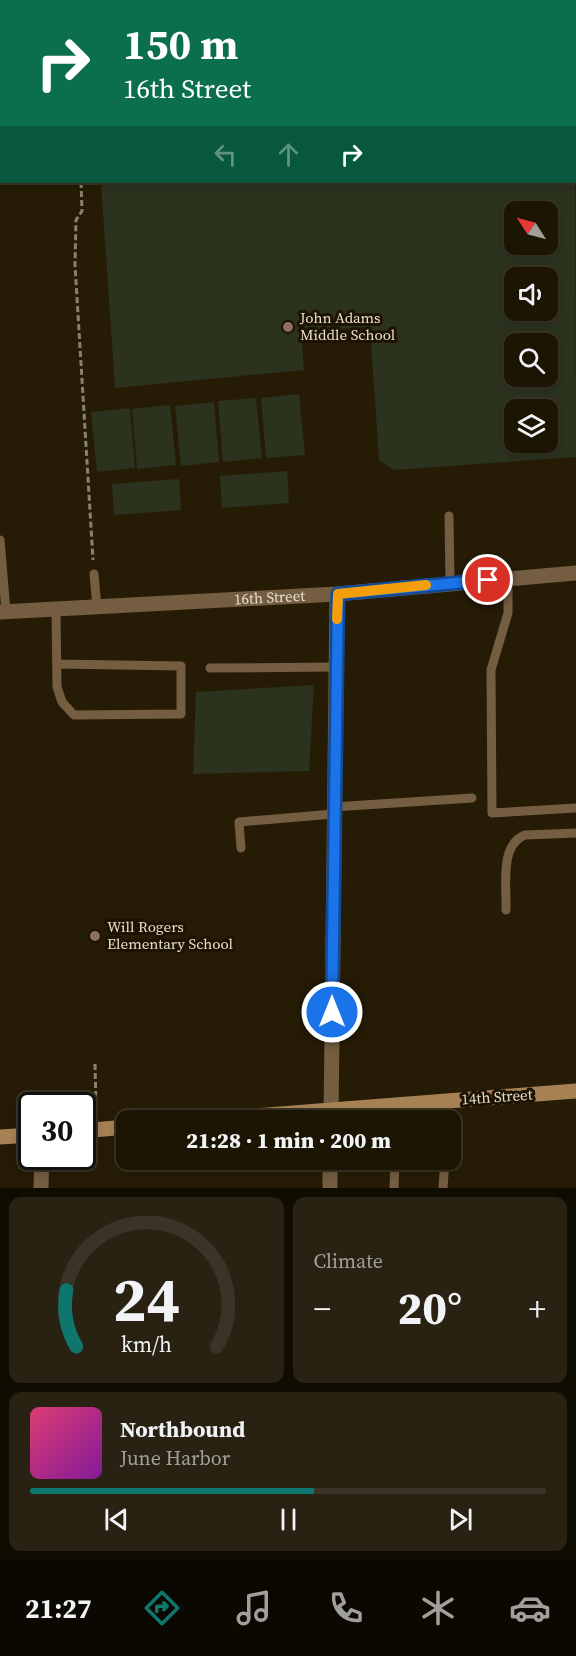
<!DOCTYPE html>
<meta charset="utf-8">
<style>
body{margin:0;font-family:"Source Serif 4",serif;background:#292213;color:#f1f3f6;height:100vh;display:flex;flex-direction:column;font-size:22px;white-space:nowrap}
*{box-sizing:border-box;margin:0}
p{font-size:20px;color:#a09f9a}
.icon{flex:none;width:33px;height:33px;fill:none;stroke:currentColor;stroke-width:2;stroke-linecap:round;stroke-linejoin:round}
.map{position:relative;height:1188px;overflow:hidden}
.drawer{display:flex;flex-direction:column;gap:9px;padding:9px;background:#0f0c02;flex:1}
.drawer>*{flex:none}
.guide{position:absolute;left:0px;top:0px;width:576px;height:183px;box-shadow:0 3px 9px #0003,0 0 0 2px #3a3426;background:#0b6e4f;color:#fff;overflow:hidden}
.needle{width:39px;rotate:306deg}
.fabs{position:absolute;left:504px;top:201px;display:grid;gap:12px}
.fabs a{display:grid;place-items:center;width:54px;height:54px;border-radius:12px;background:#1c1504;box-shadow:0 3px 9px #0003,0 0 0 2px #3a3426;font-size:30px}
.speed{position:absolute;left:18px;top:1092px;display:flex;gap:12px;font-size:30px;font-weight:700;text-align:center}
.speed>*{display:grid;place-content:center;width:78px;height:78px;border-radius:50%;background:#1c1504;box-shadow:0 3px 9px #0003,0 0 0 2px #3a3426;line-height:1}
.speed .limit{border:3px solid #111;border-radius:9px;background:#fff;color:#111}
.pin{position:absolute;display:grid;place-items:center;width:51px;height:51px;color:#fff;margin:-26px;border:3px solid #fff;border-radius:50%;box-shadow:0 2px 6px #0007}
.me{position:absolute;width:66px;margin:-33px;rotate:0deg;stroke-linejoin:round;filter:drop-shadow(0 0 4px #0008)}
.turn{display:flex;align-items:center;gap:21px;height:126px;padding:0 24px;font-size:27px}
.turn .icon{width:78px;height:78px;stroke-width:2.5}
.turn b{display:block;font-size:42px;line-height:51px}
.lanes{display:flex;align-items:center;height:57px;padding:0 24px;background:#0003;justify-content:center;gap:30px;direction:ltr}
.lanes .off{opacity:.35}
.big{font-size:45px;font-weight:800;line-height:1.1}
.drawer .widget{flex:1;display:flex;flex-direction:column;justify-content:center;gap:9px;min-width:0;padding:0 21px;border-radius:12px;background:#292213}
.drawer .dial{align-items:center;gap:0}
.dial svg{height:156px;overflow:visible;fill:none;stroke:#3a3426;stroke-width:7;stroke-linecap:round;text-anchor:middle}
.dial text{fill:#f1f3f6;stroke:none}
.song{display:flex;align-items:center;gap:18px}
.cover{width:72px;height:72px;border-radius:9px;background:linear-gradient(135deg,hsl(340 70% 55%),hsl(290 70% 35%))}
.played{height:6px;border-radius:3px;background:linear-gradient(90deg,#0f766e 55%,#3a3426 55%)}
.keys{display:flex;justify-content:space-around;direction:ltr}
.heat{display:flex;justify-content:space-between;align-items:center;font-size:33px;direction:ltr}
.drawer .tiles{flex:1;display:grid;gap:9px;grid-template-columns:1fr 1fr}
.widget:last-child{grid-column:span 2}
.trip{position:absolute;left:116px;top:1110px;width:345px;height:60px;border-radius:12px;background:#1c1504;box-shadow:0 3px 9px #0003,0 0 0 2px #3a3426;font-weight:800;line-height:60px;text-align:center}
.dock{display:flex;height:96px;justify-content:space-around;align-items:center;background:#0b0802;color:#a09f9a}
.dock .icon{width:42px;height:42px}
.dock .on{color:#0f766e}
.dock b{font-size:27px;color:#f1f3f6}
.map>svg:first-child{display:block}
.green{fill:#2b321e;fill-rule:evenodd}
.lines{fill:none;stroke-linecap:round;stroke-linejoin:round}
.path{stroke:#89816f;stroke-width:3;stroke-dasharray:6 3;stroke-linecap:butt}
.lane{stroke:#745d41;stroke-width:9}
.street{stroke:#745d41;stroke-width:15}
.secondary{stroke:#a68154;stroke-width:15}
.route-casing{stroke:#114b97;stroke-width:15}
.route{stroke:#1a73e8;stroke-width:10}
.slow{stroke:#f59e0b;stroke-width:10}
.education-dot{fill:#8d6e63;stroke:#1d1300;stroke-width:2}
.labels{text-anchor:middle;stroke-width:6;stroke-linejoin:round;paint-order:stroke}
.poi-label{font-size:15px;fill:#e6dfd1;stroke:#1d1300;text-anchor:start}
.street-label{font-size:15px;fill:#e6dfd1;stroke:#1d1300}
</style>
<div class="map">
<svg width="576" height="1188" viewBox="0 0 576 1188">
<rect width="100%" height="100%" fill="#261c06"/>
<g class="green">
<path d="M575,57l1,400 -182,13 -15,-10 -9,-133 -69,5 3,38 -189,18 -14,-206h473zM514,212h34v32h-34zM514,278h34v32h-34zM514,344h34v32h-34zM514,410h34v32h-34z"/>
<polygon points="299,394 305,455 266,458 261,398"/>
<polygon points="256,398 262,458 223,462 218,401"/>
<polygon points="214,402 219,462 181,466 175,406"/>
<polygon points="170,405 176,465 137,469 132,409"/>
<polygon points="130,408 135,468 97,472 91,412"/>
<polygon points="287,471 289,503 222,508 220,476"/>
<polygon points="179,479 181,510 114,515 112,484"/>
<polygon points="314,685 309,771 193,774 196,692"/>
</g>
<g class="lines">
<g class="path">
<polyline points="81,182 82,211 76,220 75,265 93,560"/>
<polyline points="95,1064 96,1105"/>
</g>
<g class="lane">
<polyline points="517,0 517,2"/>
<polyline points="483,2 483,0"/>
<polyline points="449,516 450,583"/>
<polyline points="0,540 6,611"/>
<polyline points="94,574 97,608"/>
<polyline points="508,578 508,613 491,670 492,813 576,808"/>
<polyline points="56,611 57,687 62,702 74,715 181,714 181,666 58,664"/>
<polyline points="210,668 336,667"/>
<polyline points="333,807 472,798"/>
<polyline points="241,848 239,822 333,814"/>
<path d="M506,910c1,-23 -7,-65 19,-75l51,-2"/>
<polyline points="396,1120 396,1104"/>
<polyline points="446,1120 447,1101"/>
<polyline points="394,1188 395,1160"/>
<polyline points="443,1188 445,1160"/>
</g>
<g class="street">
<polyline points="61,2 61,0"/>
<polyline points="333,2 333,0"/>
<polyline points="574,22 576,22"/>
<polyline points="0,66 2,66"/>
<path id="s1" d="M0,612l337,-18 239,-21"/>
<polyline points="331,1120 337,594"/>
<polyline points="41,1188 42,1156"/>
<polyline points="330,1188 330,1160"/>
</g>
<g class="secondary">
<polyline points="202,1120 576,1091"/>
<polyline points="82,1131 126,1127"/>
<polyline points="0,1137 32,1135"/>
</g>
</g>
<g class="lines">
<defs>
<polyline id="route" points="332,1012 338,594 488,580"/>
</defs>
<use href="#route" class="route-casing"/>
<use href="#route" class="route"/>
<polyline class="slow" points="337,619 338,594 426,585"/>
</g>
<g class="education-dot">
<circle cx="288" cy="327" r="6"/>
<circle cx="95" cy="936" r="6"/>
</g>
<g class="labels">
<g class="poi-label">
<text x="300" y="323">John Adams<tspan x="300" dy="17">Middle School</tspan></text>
<text x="107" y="932">Will Rogers<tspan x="107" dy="17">Elementary School</tspan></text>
</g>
<g class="street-label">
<text dy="5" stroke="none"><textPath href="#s1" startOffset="270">16th Street</textPath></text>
<text transform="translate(497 1097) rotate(-4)" y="5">14th Street</text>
</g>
</g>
</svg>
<div class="fabs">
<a><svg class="needle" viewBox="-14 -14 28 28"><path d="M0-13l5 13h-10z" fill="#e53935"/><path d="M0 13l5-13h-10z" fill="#a09f9a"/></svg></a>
<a><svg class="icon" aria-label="sound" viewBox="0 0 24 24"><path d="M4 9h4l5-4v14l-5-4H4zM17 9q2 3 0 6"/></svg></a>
<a><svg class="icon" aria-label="search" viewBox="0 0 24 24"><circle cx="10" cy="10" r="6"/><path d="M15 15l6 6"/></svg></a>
<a><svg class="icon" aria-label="layers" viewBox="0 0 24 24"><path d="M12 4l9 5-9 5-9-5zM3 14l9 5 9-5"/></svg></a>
</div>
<div class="speed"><div class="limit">30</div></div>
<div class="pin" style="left:488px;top:580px;background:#d93025"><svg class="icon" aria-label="arrive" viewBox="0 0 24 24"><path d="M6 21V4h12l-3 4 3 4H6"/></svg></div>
<svg class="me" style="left:332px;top:1012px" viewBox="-20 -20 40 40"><circle r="17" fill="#1a73e8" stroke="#fff" stroke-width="3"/><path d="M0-11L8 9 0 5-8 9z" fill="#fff"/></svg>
<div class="trip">21:28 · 1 min · 200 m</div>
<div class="guide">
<div class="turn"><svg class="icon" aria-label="right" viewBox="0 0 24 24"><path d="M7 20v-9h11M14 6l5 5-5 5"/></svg><div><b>150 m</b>16th Street</div></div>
<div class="lanes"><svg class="icon off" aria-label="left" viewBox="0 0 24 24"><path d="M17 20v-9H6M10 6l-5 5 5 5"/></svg><svg class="icon off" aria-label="ahead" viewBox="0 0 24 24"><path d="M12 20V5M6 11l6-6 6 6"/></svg><svg class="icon" aria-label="right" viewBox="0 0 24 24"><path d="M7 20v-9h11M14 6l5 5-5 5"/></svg></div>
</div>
</div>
<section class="drawer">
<div class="tiles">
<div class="widget dial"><svg viewBox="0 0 100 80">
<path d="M14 69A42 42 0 1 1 86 69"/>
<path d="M14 69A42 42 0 0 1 9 40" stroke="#0f766e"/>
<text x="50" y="56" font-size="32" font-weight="700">24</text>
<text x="50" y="72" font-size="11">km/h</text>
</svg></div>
<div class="widget"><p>Climate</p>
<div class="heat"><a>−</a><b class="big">20°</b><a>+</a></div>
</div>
<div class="widget">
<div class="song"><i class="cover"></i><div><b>Northbound</b><p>June Harbor</p></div></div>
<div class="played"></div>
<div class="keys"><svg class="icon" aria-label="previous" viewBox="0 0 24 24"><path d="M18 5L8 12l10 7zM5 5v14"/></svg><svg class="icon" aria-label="pause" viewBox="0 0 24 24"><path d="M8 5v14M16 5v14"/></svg><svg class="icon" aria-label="next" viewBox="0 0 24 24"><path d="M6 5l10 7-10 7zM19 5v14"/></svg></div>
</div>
</div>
</section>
<nav class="dock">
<b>21:27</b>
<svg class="icon on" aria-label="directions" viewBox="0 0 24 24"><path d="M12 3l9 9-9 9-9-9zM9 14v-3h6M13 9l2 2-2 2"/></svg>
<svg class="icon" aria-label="music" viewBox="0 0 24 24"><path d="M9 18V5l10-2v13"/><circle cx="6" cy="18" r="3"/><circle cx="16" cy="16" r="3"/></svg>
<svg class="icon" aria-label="phone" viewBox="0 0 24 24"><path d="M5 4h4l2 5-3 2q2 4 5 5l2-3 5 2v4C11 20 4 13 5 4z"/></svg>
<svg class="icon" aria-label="climate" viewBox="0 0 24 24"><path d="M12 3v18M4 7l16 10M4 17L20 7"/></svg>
<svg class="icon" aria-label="car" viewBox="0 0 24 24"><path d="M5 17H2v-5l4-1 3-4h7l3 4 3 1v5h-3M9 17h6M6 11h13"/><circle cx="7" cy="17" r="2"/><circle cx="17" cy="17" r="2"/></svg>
</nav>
